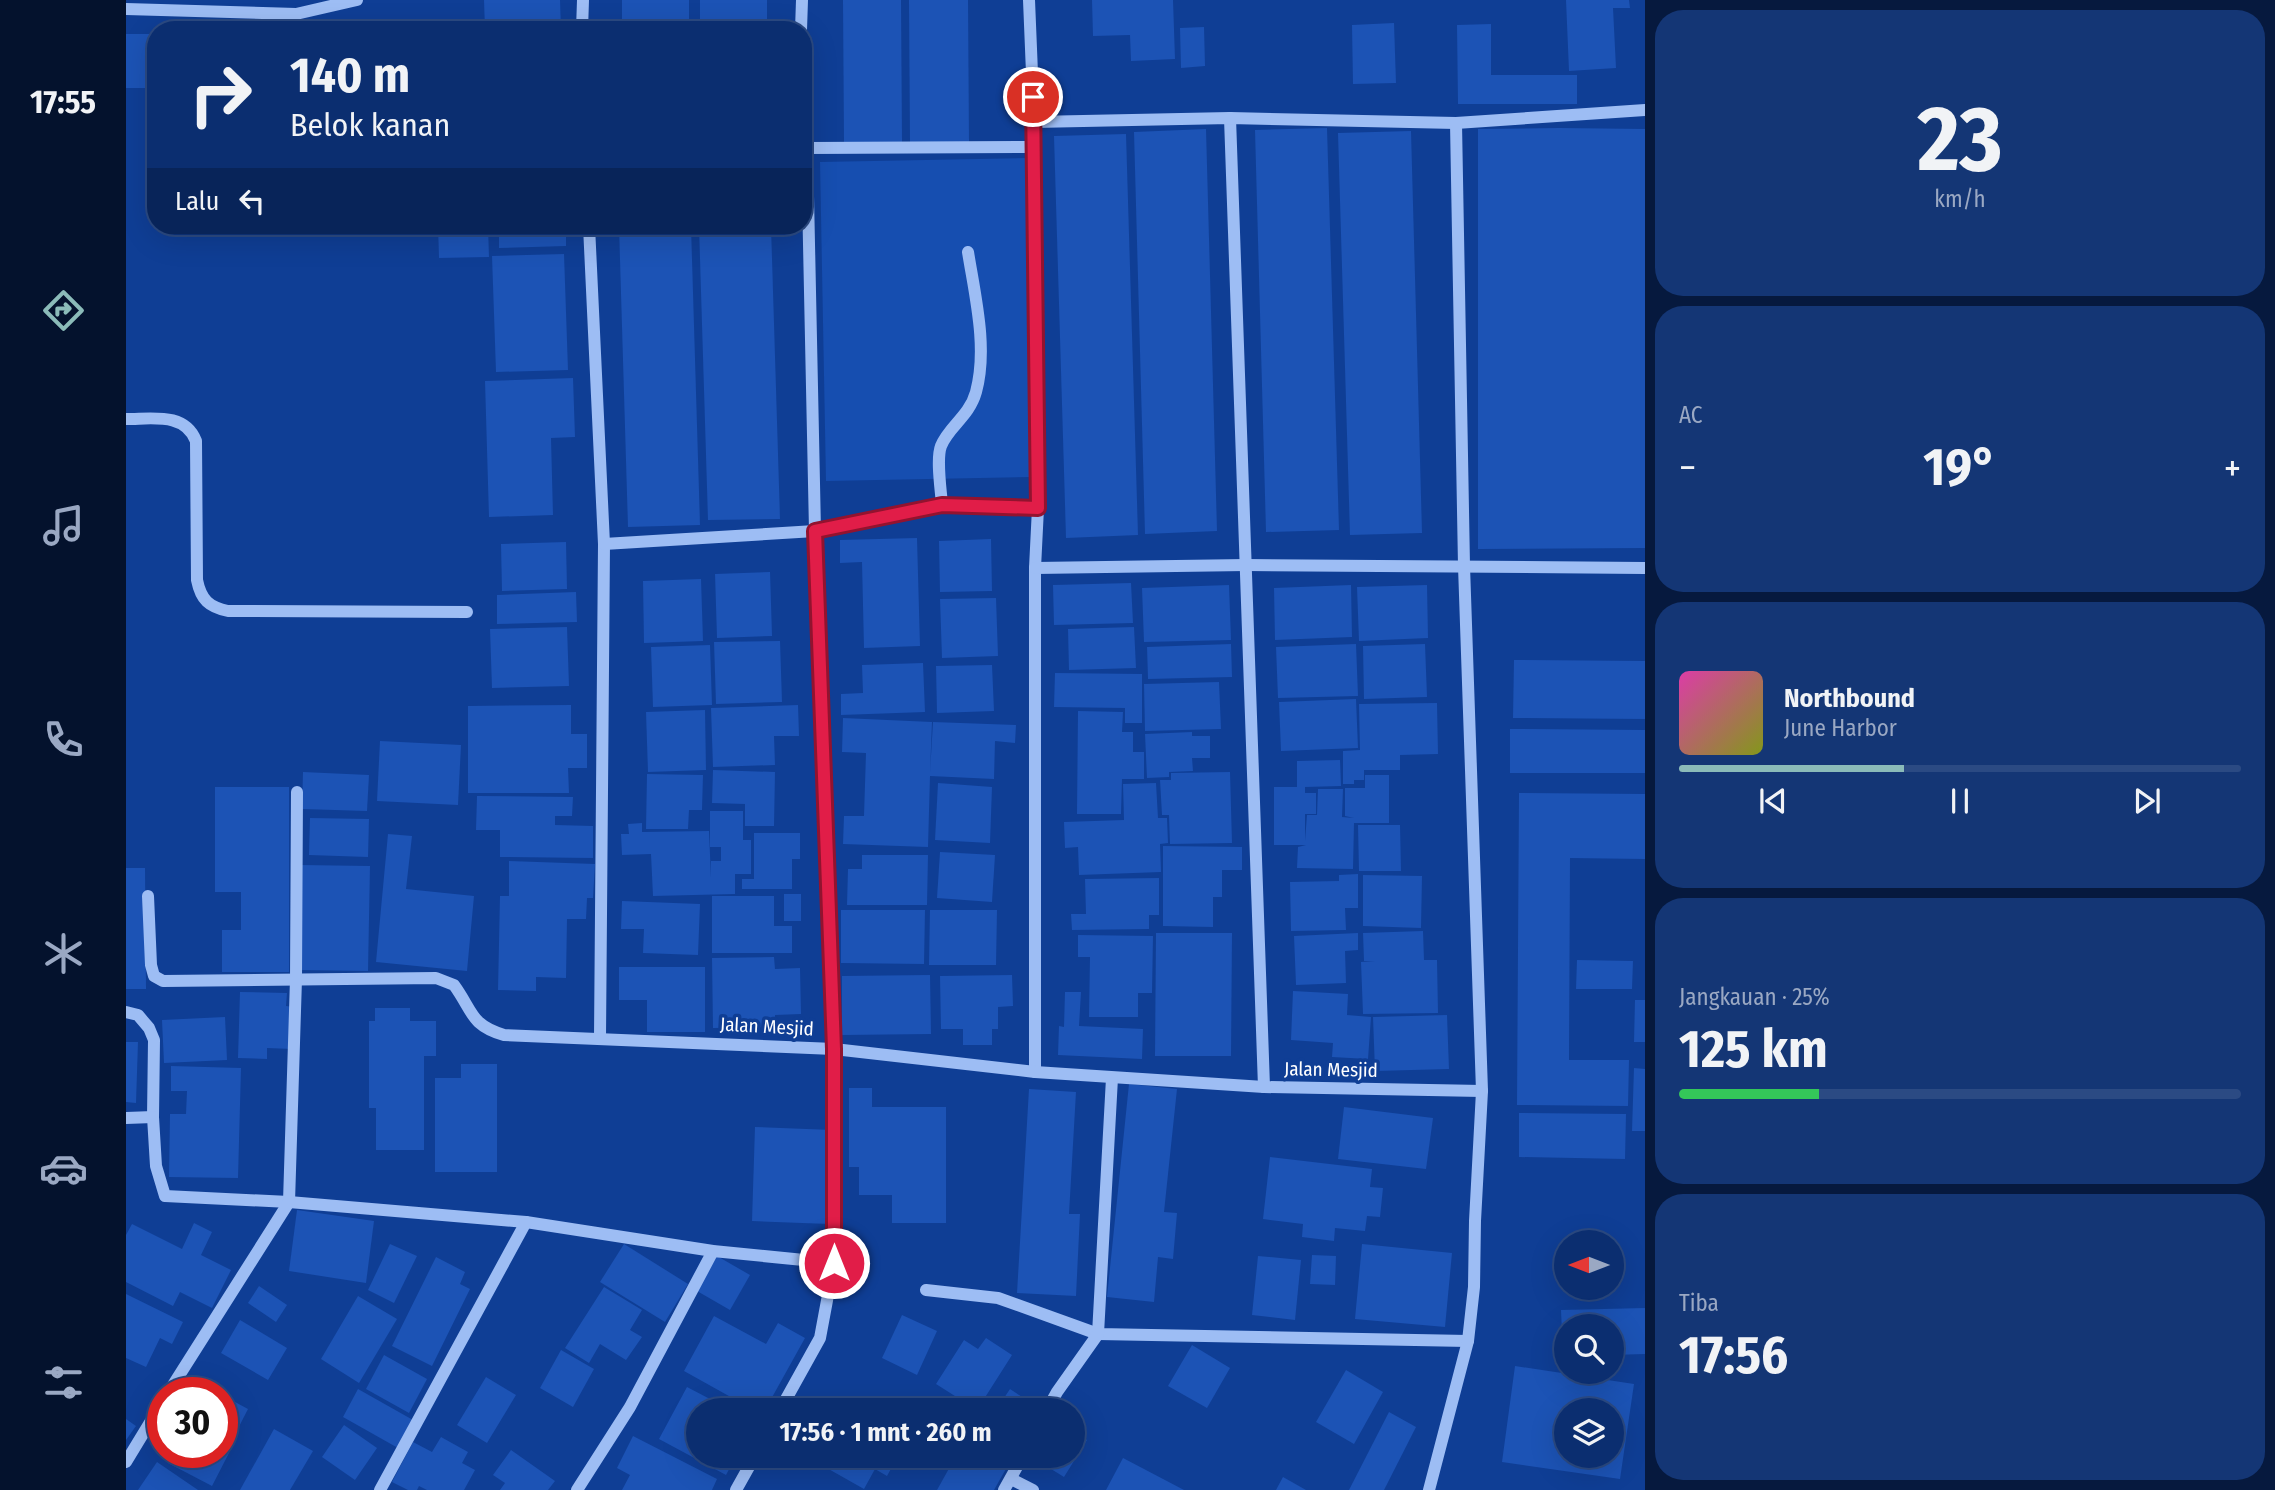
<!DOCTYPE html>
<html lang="id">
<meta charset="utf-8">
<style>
body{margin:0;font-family:"Fira Sans Condensed",sans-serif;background:#143675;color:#f1f3f6;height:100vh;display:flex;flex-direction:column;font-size:26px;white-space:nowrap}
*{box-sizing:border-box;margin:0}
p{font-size:23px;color:#9aa8c3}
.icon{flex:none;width:38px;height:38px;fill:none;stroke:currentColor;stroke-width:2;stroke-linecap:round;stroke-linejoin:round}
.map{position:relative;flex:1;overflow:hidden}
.sheet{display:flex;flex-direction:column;gap:10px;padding:10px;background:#06193e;width:630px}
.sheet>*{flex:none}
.banner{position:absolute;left:21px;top:21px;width:665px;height:214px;border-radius:28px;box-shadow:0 7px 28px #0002,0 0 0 2px #2b4a83;background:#0b2e70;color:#f1f3f6;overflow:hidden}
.needle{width:46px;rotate:270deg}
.tools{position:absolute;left:1428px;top:1230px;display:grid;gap:14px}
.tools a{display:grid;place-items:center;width:70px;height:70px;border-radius:50%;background:#0b2e70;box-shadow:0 7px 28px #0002,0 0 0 2px #2b4a83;font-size:35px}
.speed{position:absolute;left:21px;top:1377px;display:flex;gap:14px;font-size:35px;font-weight:700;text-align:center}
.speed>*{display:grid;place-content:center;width:91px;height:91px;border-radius:50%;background:#0b2e70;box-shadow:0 7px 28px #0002,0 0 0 2px #2b4a83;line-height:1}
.speed .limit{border:10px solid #d22;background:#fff;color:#111}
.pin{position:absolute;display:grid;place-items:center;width:60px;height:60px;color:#fff;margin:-30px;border:4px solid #fff;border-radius:50%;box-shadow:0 2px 7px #0007}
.me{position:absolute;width:77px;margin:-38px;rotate:0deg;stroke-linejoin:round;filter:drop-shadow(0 0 5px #0008)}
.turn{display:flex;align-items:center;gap:24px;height:147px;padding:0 28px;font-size:32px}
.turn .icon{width:91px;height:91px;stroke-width:2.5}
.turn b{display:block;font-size:49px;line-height:60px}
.then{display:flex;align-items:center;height:66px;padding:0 28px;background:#0003;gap:14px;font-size:26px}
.big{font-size:52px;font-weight:700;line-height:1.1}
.sheet .tile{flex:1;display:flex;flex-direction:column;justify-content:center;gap:10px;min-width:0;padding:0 24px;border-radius:28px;background:#143675}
.sheet .dial{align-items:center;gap:0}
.dial b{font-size:91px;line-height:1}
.song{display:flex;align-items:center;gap:21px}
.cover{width:84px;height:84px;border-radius:10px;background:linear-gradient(135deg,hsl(320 70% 55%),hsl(70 70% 35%))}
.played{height:7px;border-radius:4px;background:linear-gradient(90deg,#8bbbb9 40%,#2b4a83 40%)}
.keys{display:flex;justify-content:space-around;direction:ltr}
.heat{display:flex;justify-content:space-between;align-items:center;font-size:38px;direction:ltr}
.charge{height:10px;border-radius:5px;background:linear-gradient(90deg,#34c759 25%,#2b4a83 0)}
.trip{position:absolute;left:560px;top:1398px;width:399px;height:70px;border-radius:35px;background:#0b2e70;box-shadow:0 7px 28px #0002,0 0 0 2px #2b4a83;font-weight:700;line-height:70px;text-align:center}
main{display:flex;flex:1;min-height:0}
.tabs{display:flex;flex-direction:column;width:126px;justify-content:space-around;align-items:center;background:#04122d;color:#9aa8c3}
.tabs .icon{width:49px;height:49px}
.tabs .on{color:#8bbbb9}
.tabs b{font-size:32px;color:#f1f3f6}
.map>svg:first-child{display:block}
.green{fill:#164eb0}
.building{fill:#1c53b5;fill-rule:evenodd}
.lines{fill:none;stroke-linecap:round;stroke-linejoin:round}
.minor{stroke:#9dbdf4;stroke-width:12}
.route-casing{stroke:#92132f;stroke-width:18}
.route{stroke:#e11d48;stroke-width:12}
.labels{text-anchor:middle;stroke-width:7;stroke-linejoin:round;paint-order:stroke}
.street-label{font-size:19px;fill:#fff;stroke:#0f3e95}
</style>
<main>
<nav class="tabs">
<b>17:55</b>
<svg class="icon on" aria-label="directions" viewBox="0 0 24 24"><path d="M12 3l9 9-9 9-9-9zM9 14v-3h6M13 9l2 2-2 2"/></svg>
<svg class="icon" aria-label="music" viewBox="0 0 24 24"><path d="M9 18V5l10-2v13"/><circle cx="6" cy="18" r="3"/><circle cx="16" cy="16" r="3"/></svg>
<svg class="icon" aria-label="phone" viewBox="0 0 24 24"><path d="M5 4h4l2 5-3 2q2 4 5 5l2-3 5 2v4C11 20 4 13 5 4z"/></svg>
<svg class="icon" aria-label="climate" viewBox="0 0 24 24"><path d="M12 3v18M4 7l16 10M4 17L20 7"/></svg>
<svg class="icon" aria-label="car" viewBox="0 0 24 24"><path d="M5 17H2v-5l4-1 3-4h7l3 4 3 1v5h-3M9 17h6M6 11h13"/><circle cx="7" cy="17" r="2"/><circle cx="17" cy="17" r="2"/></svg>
<svg class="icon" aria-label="filters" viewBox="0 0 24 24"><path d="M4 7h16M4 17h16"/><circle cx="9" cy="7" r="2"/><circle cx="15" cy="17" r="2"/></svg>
</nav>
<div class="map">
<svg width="1519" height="1490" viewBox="0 0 1519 1490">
<rect width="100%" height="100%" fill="#0f3e95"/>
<polygon class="green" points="901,158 906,477 700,481 694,162"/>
<g class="building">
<polygon points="358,0 434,0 435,30 359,30"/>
<rect x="496" y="0" width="67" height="30"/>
<rect x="574" y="0" width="67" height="30"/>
<polygon points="717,0 775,0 776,142 718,142"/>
<polygon points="783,0 842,0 843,143 784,143"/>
<polygon points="966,0 1047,0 1049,59 1005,61 1004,35 967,36"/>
<polygon points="1440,0 1503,0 1504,8 1487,8 1490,68 1443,71"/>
<polygon points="1268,23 1270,83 1227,84 1226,25"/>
<polygon points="1365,24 1365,75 1451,75 1451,104 1332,104 1331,25"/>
<polygon points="1078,27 1079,66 1055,68 1054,28"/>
<rect x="0" y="34" width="30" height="54"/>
<polygon points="1201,128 1213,530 1140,532 1129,130"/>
<polygon points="1433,128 1519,129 1519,548 1352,549 1352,129"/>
<polygon points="1080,129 1091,531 1019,534 1008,132"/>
<polygon points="1285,131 1296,533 1224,535 1212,133"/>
<polygon points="1000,134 1012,535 940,538 928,136"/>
<polygon points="312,226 362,226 363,257 313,258"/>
<polygon points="373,226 440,226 440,246 373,248"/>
<polygon points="493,226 565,226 574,525 502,527"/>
<polygon points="573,226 645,226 654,519 582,520"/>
<polygon points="438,254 442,370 370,372 366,256"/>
<polygon points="447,378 449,437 425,438 427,515 363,517 359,381"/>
<polygon points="791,538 794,646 738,648 736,562 714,563 714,540"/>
<polygon points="865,539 866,591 814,592 813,541"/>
<polygon points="440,542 441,589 376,591 375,544"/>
<polygon points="644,572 646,636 591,638 589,574"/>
<polygon points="575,579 577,641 518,643 517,581"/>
<polygon points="1005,583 1007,623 928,625 927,585"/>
<polygon points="1103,585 1105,640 1018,642 1016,588"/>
<polygon points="1225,585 1226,637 1149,640 1148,588"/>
<polygon points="1301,585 1302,638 1233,641 1231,587"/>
<polygon points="450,592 451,622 371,624 371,595"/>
<polygon points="870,598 872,656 816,658 814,599"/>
<polygon points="441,627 443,686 366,688 364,629"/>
<polygon points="1008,627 1010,668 943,670 942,629"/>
<polygon points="654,641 656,702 590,704 588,642"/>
<polygon points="1105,644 1106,677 1022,679 1021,647"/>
<polygon points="1230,644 1232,696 1152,698 1150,647"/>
<polygon points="1299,644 1301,697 1238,699 1237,646"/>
<polygon points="584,645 586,705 527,707 525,647"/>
<polygon points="1388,660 1519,661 1519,719 1387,718"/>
<polygon points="797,663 799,712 715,715 715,694 737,693 736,665"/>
<polygon points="866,665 868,711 811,713 810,666"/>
<polygon points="929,673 1016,674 1016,723 999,723 999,708 928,707"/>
<polygon points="1093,682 1095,729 1019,731 1018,684"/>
<polygon points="1230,699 1232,748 1155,751 1153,702"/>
<polygon points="1311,703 1312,754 1274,755 1274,770 1238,770 1238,780 1228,780 1228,784 1217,784 1217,751 1234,750 1233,704"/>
<polygon points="445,705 445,734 461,734 461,768 442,768 443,793 342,793 342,706"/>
<polygon points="672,705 673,736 648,736 649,765 587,767 585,708"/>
<polygon points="579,710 580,770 522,772 520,712"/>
<polygon points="952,711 997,712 996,732 1007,732 1007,752 1018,752 1018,779 996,779 995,814 951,814"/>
<polygon points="717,718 806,722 804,773 807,722 890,725 889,743 869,741 868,779 804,776 802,847 717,844 718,816 738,816 740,753 716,752"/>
<polygon points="1384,729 1519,730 1519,773 1384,773"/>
<polygon points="1066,732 1066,736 1084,736 1084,758 1066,758 1067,771 1043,772 1043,777 1021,778 1019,734"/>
<polygon points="254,741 335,745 332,805 251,801"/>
<polygon points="1214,760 1215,786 1179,787 1179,793 1190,793 1190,814 1179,814 1179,841 1181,815 1191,815 1192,789 1217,789 1216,817 1228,818 1219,816 1219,788 1239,788 1239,775 1263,775 1263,823 1228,823 1227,869 1171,868 1172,847 1180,845 1148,845 1148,787 1171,787 1171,761"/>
<polygon points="587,770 649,772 648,826 619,826 619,804 586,803"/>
<polygon points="177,772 243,775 241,811 176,809"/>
<polygon points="1104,772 1106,843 1044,844 1043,815 1036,815 1034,780 1045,780 1045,773"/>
<polygon points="521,774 577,775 576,810 563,810 562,829 520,829"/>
<polygon points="812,783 866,787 864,843 809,840"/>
<polygon points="1030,783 1032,818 1041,818 1042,843 1034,844 1035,872 953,875 952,847 939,848 938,822 998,820 997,784"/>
<polygon points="89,787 163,787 163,972 96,972 96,930 115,930 115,892 89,892"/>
<polygon points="1393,793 1519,794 1519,859 1444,858 1443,1060 1503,1060 1502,1106 1391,1105"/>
<polygon points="351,796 447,797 446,816 429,816 429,825 467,826 467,858 374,857 374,830 350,830"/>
<polygon points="584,811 617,811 617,840 625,840 625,874 609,874 609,894 527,896 525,854 496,855 495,834 503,834 502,824 516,823 516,832 583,831 585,878 585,861 595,861 595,847 584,847"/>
<polygon points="184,818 243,819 242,857 183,855"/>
<polygon points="1232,825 1274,825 1275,871 1233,871"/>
<polygon points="628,833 674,833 674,859 666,859 666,889 616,889 616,879 628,879"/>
<polygon points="262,834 286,836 280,889 348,896 341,971 250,962"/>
<polygon points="1037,846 1116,847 1116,870 1096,870 1096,897 1087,897 1087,927 1037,926"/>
<polygon points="814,852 869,855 866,902 811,898"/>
<polygon points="736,855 802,855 801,905 721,905 722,869 736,869"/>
<polygon points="383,861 469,864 467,898 461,898 460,919 441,919 440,978 410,977 410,991 372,990 374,896 383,896"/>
<polygon points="174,865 244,866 242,971 173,970"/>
<polygon points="0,868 19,868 20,989 0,989"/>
<polygon points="1232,874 1232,908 1219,908 1220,930 1165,931 1164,882 1213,881 1213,875"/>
<polygon points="1237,875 1296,876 1295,928 1237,926"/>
<polygon points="1033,878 1033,915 1023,915 1023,929 946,930 945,914 960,914 959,879"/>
<rect x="658" y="894" width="17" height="27"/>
<polygon points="586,896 648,896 648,926 666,926 666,953 586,953"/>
<polygon points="496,901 574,904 572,955 517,953 518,929 495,929"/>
<polygon points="715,910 799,910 798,964 715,963"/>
<polygon points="804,910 871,910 870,965 803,965"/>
<polygon points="1297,931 1298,960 1311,960 1312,1013 1237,1014 1235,962 1249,961 1238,961 1237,933"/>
<polygon points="1030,933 1106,933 1105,1056 1029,1056"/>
<polygon points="1232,933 1232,950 1219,951 1220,983 1170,985 1168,936"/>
<polygon points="952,935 1027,936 1026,993 1012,993 1012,1017 963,1017 964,957 952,957"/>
<polygon points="648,957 649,969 674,968 675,1014 649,1015 649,1027 587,1028 586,958"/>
<polygon points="1451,960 1507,961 1506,989 1450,989"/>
<polygon points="493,967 579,967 579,1032 521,1032 521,1000 493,1000"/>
<polygon points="804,975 805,1034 716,1035 716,976"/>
<polygon points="886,975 887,1006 872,1007 872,1029 866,1029 866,1045 837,1045 837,1029 815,1029 814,976"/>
<polygon points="1167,991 1222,994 1221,1015 1245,1017 1242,1059 1206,1057 1207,1043 1165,1040"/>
<polygon points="114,992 161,993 160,1006 167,1007 166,1049 141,1048 141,1059 112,1058"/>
<polygon points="939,992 955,992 953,1026 1017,1029 1016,1059 932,1055 933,1026 938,1027"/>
<polygon points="1509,1000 1519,1000 1519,1042 1508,1042"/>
<polygon points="249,1008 284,1008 284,1021 310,1021 310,1056 298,1056 298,1150 250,1150 250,1108 243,1108 243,1021 249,1021"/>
<polygon points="1321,1015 1323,1069 1249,1071 1247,1017"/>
<polygon points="99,1017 101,1060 38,1063 36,1020"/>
<polygon points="0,1042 12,1042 10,1103 0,1102"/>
<polygon points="335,1064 371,1064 371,1172 309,1172 309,1078 335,1078"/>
<polygon points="45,1066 115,1068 112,1178 43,1177 44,1114 60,1114 61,1091 45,1091"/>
<polygon points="1508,1068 1519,1069 1519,1131 1506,1131"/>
<polygon points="1003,1084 1051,1089 1038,1212 1051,1213 1047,1259 1032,1257 1028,1302 981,1297"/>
<polygon points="723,1088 746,1088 746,1107 820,1107 820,1223 766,1223 766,1195 733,1195 733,1167 723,1167"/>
<polygon points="903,1089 950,1092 943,1214 954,1214 950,1296 891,1293"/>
<polygon points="1218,1107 1307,1118 1300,1169 1212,1159"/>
<polygon points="1393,1113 1500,1114 1499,1159 1393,1157"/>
<polygon points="629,1127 706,1130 703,1224 626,1221"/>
<polygon points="1144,1157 1246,1169 1244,1187 1257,1188 1254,1217 1241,1216 1239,1231 1209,1228 1208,1241 1176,1237 1177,1224 1137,1219"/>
<polygon points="171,1210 248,1221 240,1283 163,1271"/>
<polygon points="68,1223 86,1232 75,1255 105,1270 86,1308 54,1292 47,1306 0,1282 0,1235 6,1224 56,1249"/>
<polygon points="264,1244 291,1256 268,1303 242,1290"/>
<polygon points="498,1244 562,1284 539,1322 474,1282"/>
<polygon points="1236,1244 1326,1253 1319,1327 1229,1319"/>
<polygon points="1186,1255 1210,1256 1209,1285 1184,1284"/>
<polygon points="591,1256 624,1275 604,1310 571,1291"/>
<polygon points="1132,1256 1175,1260 1169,1320 1126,1315"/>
<polygon points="310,1257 339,1272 334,1284 344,1289 306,1366 266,1346"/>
<polygon points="133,1286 161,1305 150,1322 122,1303"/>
<polygon points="478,1287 516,1310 504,1330 516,1337 500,1360 474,1344 463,1363 439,1348"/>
<polygon points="0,1294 57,1322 46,1344 34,1338 20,1367 0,1358"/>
<polygon points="232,1296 271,1319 233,1383 195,1359"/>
<polygon points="1519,1308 1519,1354 1486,1355 1486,1326 1440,1326 1440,1356 1437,1356 1435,1310"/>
<polygon points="776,1315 811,1331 791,1375 756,1358"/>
<polygon points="588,1316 640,1344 652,1323 679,1338 639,1410 628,1410 558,1371"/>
<polygon points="114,1320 161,1348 142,1380 95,1353"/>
<polygon points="860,1338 886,1355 851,1410 810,1384 838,1340 852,1349"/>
<polygon points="1066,1345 1104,1368 1081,1408 1042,1386"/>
<polygon points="435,1350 468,1369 447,1407 414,1388"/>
<polygon points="258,1355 301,1379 283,1413 240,1389"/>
<path d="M1389,1366l119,18 -14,95 -118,-17zM1440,1410h46v46h-46z"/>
<polygon points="1220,1370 1257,1392 1228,1444 1190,1422"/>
<polygon points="360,1377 390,1395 361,1443 331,1425"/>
<polygon points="561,1387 605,1410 572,1410 572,1456 610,1456 600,1475 533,1439"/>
<polygon points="232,1389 287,1420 272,1448 217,1417"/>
<polygon points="884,1389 916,1410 870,1410"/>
<polygon points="96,1395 122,1409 101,1450 96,1447"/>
<polygon points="1263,1412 1290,1427 1258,1490 1223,1490"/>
<polygon points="0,1419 10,1426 0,1440"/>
<polygon points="218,1425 251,1448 229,1480 196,1457"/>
<polygon points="148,1429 187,1451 164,1490 114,1490"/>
<polygon points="947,1431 961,1440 938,1477 904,1456 947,1456"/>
<polygon points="507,1436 591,1479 586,1490 496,1490 504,1475 491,1468"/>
<polygon points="315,1437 342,1452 336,1463 349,1470 338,1490 301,1490 293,1486 291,1490 282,1490 266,1482 287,1442 306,1452"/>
<polygon points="96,1450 103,1453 86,1486 42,1463 47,1452 96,1452"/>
<polygon points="385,1450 429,1481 422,1490 374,1490 379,1483 367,1475"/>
<polygon points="684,1456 772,1456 761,1476 749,1469 738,1489 683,1458"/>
<polygon points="830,1456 862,1456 881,1467 868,1490 811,1490"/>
<polygon points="997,1458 1058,1490 980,1490"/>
<polygon points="31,1462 72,1490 12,1490"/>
<polygon points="1157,1477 1180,1490 1150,1490"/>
</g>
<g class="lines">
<g class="minor">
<polyline points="903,0 908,122 912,508 909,568 909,1072"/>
<polyline points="0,9 170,14 231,0"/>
<polyline points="456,30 457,0"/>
<polyline points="675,30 676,0"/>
<polyline points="1104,118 1138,1087"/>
<polyline points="908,122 1104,118 1330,123 1519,110"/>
<polyline points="681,148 907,147"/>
<polyline points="463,226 478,544 474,1037"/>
<path d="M0,419c26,0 59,-7 70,22l1,139c4,20 12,27 31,31l239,1"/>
<path d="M816,505c-1,-15 -6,-46 -1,-59 8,-20 28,-29 35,-54 12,-44 -1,-96 -8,-140"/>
<polyline points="478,544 689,531 816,505 912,508"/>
<polyline points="909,568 1120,565 1519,568"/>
<path d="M22,896l3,69 3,11 9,5 273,-3 18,7c19,26 16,40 50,50l330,14 201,23 229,15 218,4"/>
<polyline points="0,1012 12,1015 23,1028 28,1040 27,1117 30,1166 39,1196 163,1202 400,1222 587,1251 708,1263 708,1049 689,531 681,148 677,100"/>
<polyline points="0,1118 27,1117"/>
<polyline points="800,1290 872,1298 972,1334 1342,1341"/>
<polyline points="42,1393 163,1202 170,979 171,792"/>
<polyline points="654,1410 694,1338 708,1263"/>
<polyline points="921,1410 931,1392 972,1334 986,1078"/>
<polyline points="0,1462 37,1401"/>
<polyline points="885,1479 907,1490"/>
<polyline points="254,1490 400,1222"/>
<polyline points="451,1490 504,1407 587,1251"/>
<polyline points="610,1490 629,1456"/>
<polyline points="878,1490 897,1456"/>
<polyline points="1303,1490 1342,1341 1348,1287 1349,1221 1356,1091 1338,566 1330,123"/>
</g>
</g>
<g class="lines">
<defs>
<polyline id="route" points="708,1263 708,1049 689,531 816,505 912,508 907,97"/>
</defs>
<use href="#route" class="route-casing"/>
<use href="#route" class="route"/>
</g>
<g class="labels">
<g class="street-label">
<text transform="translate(641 1026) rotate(3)" y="7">Jalan Mesjid</text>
<text transform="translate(1205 1069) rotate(1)" y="7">Jalan Mesjid</text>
</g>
</g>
</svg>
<div class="tools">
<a><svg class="needle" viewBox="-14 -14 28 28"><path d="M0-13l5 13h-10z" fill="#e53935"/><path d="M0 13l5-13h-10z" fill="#9aa8c3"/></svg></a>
<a><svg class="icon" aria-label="search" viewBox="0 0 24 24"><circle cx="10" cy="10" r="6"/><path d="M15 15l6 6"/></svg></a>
<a><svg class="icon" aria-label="layers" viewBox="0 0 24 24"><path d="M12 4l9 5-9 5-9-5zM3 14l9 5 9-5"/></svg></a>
</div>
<div class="speed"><div class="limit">30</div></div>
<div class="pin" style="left:907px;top:97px;background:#d93025"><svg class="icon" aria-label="arrive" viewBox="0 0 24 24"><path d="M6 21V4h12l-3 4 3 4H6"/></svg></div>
<svg class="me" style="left:708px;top:1263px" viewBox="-20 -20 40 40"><circle r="17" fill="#e11d48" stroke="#fff" stroke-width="3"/><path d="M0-11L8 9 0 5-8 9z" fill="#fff"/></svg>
<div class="trip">17:56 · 1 mnt · 260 m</div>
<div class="banner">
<div class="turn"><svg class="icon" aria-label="right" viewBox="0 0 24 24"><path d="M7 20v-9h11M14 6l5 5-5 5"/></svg><div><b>140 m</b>Belok kanan</div></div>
<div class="then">Lalu<svg class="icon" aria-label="left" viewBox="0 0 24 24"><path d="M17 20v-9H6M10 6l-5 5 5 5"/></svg></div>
</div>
</div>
<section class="sheet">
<div class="tile dial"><b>23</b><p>km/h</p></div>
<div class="tile"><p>AC</p>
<div class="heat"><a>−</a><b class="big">19°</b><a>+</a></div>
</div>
<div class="tile">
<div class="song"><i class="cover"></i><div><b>Northbound</b><p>June Harbor</p></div></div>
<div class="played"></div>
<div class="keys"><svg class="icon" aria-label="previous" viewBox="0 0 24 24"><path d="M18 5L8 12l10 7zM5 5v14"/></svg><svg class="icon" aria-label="pause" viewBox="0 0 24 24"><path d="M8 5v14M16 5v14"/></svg><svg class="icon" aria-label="next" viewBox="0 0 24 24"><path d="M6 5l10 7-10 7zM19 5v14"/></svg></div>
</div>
<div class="tile"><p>Jangkauan · 25%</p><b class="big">125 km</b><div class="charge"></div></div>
<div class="tile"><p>Tiba</p><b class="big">17:56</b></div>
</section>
</main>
